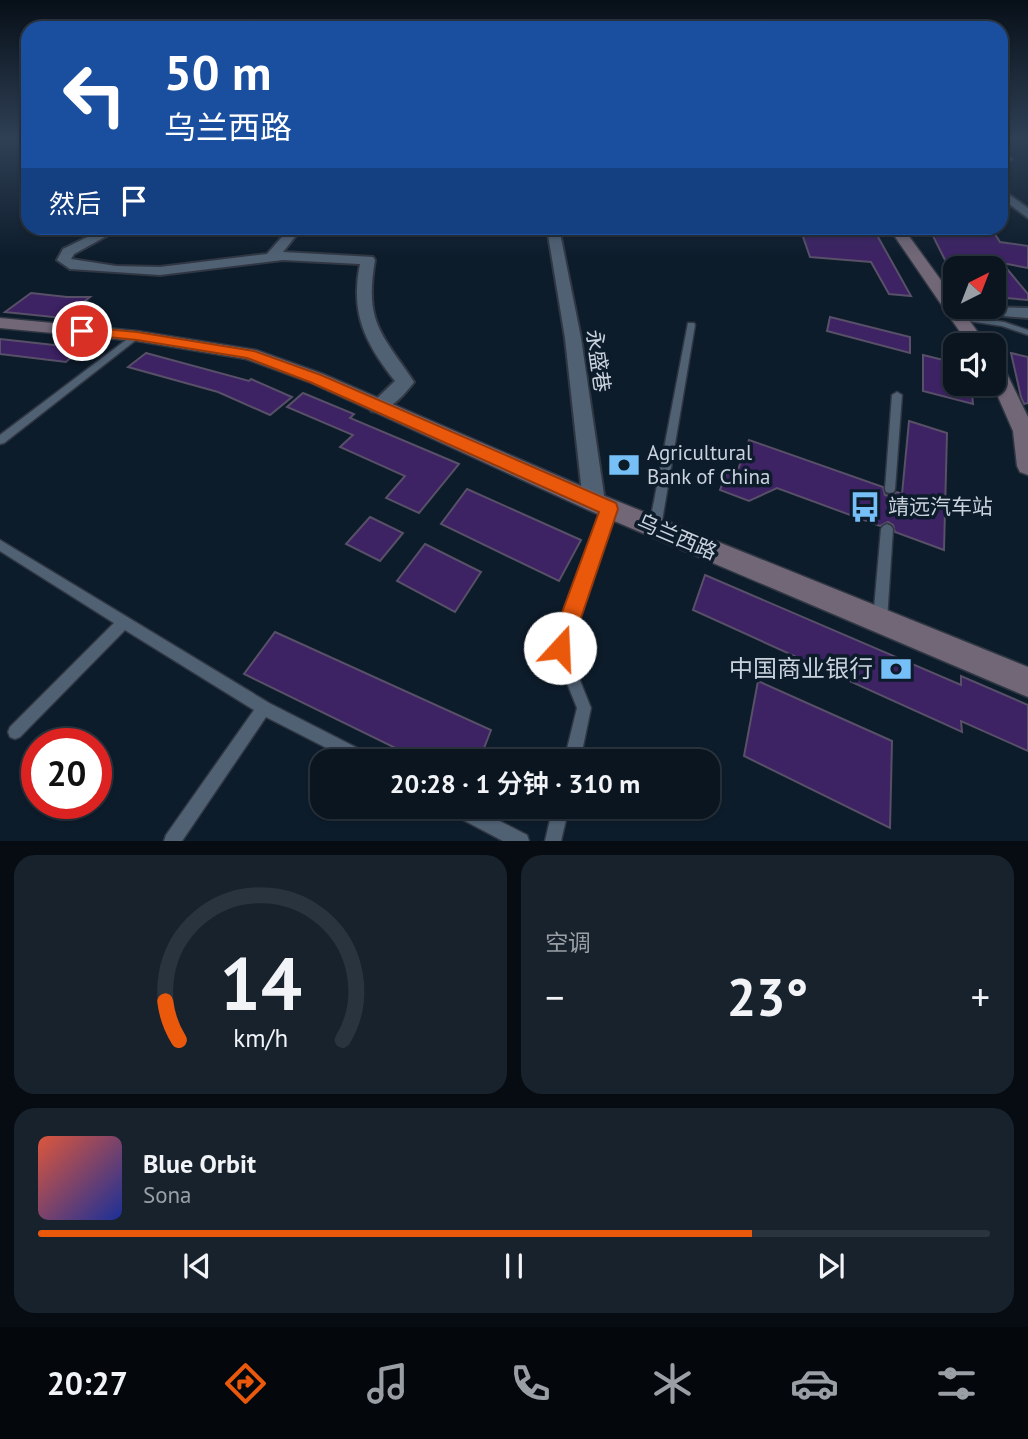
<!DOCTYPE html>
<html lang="zh">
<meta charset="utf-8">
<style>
body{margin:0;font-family:"PT Sans","Noto Sans SC",sans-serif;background:#18222d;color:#f1f3f6;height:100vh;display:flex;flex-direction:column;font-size:26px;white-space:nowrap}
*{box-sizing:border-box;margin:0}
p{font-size:23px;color:#999fa5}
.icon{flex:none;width:38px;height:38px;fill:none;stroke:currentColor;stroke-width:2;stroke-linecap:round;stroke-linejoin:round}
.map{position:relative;height:841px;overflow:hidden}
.details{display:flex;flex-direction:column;gap:14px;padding:14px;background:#060c12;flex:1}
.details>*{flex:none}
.guide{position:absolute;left:21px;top:21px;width:987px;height:214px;border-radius:21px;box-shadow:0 2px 5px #0004,0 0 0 2px #2a343e;background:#1a4fa0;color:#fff;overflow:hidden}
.needle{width:46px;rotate:42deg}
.fabs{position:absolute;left:943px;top:256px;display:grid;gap:14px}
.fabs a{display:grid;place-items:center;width:63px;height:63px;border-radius:14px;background:#0a1520;box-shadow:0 2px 5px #0004,0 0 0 2px #2a343e;font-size:35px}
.speed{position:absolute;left:21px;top:728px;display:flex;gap:14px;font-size:35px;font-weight:700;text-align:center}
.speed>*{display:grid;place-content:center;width:91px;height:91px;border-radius:50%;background:#0a1520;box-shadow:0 2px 5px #0004,0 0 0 2px #2a343e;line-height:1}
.speed .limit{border:10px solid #d22;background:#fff;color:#111}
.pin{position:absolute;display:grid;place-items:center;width:60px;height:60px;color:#fff;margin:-30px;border:4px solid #fff;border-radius:50%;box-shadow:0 2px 7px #0007}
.me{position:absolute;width:77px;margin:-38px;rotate:20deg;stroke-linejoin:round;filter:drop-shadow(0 0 5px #0008)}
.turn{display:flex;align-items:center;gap:24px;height:147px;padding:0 28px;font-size:32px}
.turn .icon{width:91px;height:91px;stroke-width:2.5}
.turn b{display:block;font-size:49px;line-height:60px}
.then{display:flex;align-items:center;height:66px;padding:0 28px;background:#0003;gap:14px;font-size:26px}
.big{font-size:52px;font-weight:600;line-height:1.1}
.details .widget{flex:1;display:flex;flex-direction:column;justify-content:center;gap:10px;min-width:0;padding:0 24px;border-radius:21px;background:#18222d}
.details .dial{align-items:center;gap:0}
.dial svg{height:182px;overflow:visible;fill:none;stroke:#2a343e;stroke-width:7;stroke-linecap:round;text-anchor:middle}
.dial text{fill:#f1f3f6;stroke:none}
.song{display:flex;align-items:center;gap:21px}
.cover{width:84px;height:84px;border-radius:10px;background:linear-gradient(135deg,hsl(10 70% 55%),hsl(230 70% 35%))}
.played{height:7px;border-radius:4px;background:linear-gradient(90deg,#ea580c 75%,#2a343e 75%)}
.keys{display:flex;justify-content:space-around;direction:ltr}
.heat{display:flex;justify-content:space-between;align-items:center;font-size:38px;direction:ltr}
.details .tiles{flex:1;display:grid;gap:14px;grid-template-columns:1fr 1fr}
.widget:last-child{grid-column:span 2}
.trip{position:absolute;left:310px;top:749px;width:410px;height:70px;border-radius:21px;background:#0a1520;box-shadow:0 2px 5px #0004,0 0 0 2px #2a343e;font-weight:600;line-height:70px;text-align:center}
.tab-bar{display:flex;height:112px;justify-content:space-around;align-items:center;background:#04080d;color:#999fa5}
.tab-bar .icon{width:49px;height:49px}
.tab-bar .current{color:#ea580c}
.tab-bar b{font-size:32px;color:#f1f3f6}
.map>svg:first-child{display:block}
.building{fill:#3d2264;stroke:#575067;stroke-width:2}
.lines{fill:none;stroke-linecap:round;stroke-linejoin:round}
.lane-casing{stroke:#303743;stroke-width:3}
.street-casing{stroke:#303743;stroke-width:4}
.secondary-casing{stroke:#303743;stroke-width:3}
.lane{fill:#506174;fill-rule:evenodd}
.street{fill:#506174;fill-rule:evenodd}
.secondary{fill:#716777;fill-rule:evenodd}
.route{fill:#ea580c;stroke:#983908;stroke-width:2}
.labels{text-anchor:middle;stroke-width:7;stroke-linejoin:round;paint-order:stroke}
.street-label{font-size:21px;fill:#c9d2dd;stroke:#0d1c2b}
.poi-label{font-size:21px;fill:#c9d2dd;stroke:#0d1c2b;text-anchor:start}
.near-poi-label{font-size:24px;fill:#c9d2dd;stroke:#0d1c2b;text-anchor:end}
</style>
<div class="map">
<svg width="1028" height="841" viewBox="0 0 1028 841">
<rect width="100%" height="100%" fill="#0d1c2b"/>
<g class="building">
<polygon points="800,228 873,228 911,296 889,294 871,262 810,257"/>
<polygon points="929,228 993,231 1000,242 1028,246 1028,268 1002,263 1028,294 1028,300 994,297 994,268 949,268"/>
<polygon points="31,293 67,297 90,297 63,318 5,312"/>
<polygon points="830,317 910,337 910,353 827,331"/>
<polygon points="0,339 81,348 66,362 0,354"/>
<polygon points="146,353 249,381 251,379 292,397 270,415 218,392 128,367"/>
<polygon points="1011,353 1028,357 1028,403 1024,404 1021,397"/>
<polygon points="923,355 956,363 956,383 971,383 973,404 923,391"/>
<polygon points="303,393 354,414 350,418 459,464 419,513 386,498 405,476 340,447 353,435 287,407"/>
<polygon points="909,421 947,433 944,550 895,532 893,525 888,522 880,526 777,488 749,501 720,490 728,469 737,472 749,440 883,487 885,495 891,496 897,492 902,494"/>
<polygon points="467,489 581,540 559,581 441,524"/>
<polygon points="370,517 403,533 380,561 346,544"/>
<polygon points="425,544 481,572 455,612 397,581"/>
<polygon points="705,575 961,685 961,676 1028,705 1028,751 961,721 962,732 693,610"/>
<polygon points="275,632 491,730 479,761 422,761 244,674"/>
<polygon points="758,681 892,741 890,828 744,756"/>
</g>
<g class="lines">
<defs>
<g id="lane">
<polygon points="955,315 1004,322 1028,330 1028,335 1002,326 955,319"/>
<polygon points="688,323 694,323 695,325 661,527 659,530 655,532 651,530 649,527"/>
<polygon points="134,334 137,334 141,336 4,443 0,444 0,435"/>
<polygon points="897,392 902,395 895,489 894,492 890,493 886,492 885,489 892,395"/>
<polygon points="609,504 613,506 615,509 567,648 591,708 580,761 564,761 577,708 553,648 603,509 605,506"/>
<polygon points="887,524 891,526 893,529 887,620 885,624 880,626 875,624 873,620 881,529 883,526"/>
<polygon points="0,540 269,703 373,756 376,761 352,761 266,717 182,841 164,841 166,835 254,710 125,630 20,737 15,739 10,737 8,732 10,727 114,623 0,551"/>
<polygon points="448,807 472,807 527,835 529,841 503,841 450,813"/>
<polygon points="553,807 569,807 561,841 545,841"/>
</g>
<g id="street">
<polygon points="1001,153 1012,159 1007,162 1001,160"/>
<polygon points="1001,189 1028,208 1028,218 1001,198"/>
<path d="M106,228h15l-47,26 -3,5 45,7 44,1 107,-13 23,-26h12l-19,24 90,5 2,3c-11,63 7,74 39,122 -9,12 -27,33 -43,29l-2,-5 26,-25c-30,-38 -45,-68 -35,-117l-77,-4 -123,15 -90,-6 -13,-9 6,-11z"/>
<polygon points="547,228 559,228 581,338 605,502 602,508 594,511 586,508 583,502 565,338"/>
<polygon points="951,303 956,304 956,306 1028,308 1028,318 946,311 943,308"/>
</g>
<g id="secondary">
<polygon points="889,228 903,228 956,301 956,306 959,306 987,345 969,345"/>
<polygon points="0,318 137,331 256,350 323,374 602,495 1028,667 1028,697 586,509 309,382 246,359 137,341 0,328"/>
<polygon points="994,360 1001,362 1003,366 1028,417 1028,475 1020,472 1017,466 1013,431 992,383"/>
</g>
</defs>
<use href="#lane" class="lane-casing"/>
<use href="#street" class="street-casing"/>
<use href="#secondary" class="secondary-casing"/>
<use href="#lane" class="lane"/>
<use href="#street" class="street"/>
<use href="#secondary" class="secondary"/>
</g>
<linearGradient id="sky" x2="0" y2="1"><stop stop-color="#070f18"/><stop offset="0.54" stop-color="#2f4055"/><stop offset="1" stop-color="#2f4055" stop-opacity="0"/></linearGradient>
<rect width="1028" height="257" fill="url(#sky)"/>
<polygon class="route" points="82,327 137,332 254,351 321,375 616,503 618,509 568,656 560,659 552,656 549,648 599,512 310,382 247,358 137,340 78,334 76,331"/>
<defs>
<symbol id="bank-bare" viewBox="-9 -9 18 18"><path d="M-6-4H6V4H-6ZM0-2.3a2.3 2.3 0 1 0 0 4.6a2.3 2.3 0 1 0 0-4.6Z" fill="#76c0f7" stroke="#0d1c2b" stroke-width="2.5" paint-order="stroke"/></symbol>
<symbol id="bus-bare" viewBox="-9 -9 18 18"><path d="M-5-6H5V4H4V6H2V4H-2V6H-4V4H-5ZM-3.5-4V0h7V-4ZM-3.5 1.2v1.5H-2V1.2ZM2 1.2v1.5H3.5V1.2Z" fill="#76c0f7" stroke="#0d1c2b" stroke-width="2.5" paint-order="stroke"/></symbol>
</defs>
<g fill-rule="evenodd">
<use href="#bank-bare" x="602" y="443" width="44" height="44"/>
<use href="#bus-bare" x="843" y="485" width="44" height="44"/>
<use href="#bank-bare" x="874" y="647" width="44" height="44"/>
</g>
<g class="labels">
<g class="street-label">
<text transform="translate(598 361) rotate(82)" y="7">永盛巷</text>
<text transform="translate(677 537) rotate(23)" y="7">乌兰西路</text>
</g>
<g class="poi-label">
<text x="647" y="460">Agricultural<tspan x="647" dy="24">Bank of China</tspan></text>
<text x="888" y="514">靖远汽车站</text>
</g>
<g class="near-poi-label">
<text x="873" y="677">中国商业银行</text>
</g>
</g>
</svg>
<div class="fabs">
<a><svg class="needle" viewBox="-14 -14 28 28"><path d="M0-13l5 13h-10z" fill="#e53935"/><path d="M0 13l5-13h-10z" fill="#999fa5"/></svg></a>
<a><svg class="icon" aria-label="sound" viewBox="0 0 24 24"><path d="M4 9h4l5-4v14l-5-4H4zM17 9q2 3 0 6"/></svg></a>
</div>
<div class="speed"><div class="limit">20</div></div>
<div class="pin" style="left:82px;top:331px;background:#d93025"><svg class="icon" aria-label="arrive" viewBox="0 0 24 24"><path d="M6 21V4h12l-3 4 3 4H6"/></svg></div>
<svg class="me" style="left:560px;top:648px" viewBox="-20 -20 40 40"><circle r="19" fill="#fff"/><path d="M0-13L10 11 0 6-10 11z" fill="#ea580c"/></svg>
<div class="trip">20:28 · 1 分钟 · 310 m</div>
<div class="guide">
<div class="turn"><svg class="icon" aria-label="left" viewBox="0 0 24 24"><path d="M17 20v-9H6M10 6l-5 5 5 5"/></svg><div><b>50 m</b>乌兰西路</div></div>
<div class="then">然后<svg class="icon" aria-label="arrive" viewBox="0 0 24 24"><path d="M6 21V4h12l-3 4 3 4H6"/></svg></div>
</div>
</div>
<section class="details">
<div class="tiles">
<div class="widget dial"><svg viewBox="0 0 100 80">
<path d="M14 69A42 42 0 1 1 86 69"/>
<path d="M14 69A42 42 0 0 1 8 52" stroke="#ea580c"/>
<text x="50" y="56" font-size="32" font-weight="700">14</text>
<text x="50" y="72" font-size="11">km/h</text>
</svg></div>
<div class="widget"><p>空调</p>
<div class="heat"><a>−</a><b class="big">23°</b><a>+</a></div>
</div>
<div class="widget">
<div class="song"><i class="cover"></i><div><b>Blue Orbit</b><p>Sona</p></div></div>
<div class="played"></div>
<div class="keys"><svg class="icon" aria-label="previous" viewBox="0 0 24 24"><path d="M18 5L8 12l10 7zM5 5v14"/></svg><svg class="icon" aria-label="pause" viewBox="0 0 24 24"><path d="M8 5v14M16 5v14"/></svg><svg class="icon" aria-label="next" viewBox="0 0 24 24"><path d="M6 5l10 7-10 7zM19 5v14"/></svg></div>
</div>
</div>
</section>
<nav class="tab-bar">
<b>20:27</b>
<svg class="icon current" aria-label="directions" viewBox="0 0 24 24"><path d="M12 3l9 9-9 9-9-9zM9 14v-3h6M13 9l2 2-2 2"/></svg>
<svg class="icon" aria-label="music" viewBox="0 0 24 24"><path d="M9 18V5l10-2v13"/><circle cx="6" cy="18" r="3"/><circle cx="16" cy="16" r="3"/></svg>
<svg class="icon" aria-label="phone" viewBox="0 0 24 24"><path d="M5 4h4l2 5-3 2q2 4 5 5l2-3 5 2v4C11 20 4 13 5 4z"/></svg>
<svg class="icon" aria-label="climate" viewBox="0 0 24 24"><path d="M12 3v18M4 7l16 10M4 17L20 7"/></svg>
<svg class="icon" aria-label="car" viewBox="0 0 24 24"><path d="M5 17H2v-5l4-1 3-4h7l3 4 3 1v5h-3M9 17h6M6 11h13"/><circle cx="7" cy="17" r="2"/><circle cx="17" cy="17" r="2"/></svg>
<svg class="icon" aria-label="filters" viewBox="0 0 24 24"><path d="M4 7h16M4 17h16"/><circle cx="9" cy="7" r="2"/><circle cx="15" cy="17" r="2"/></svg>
</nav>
